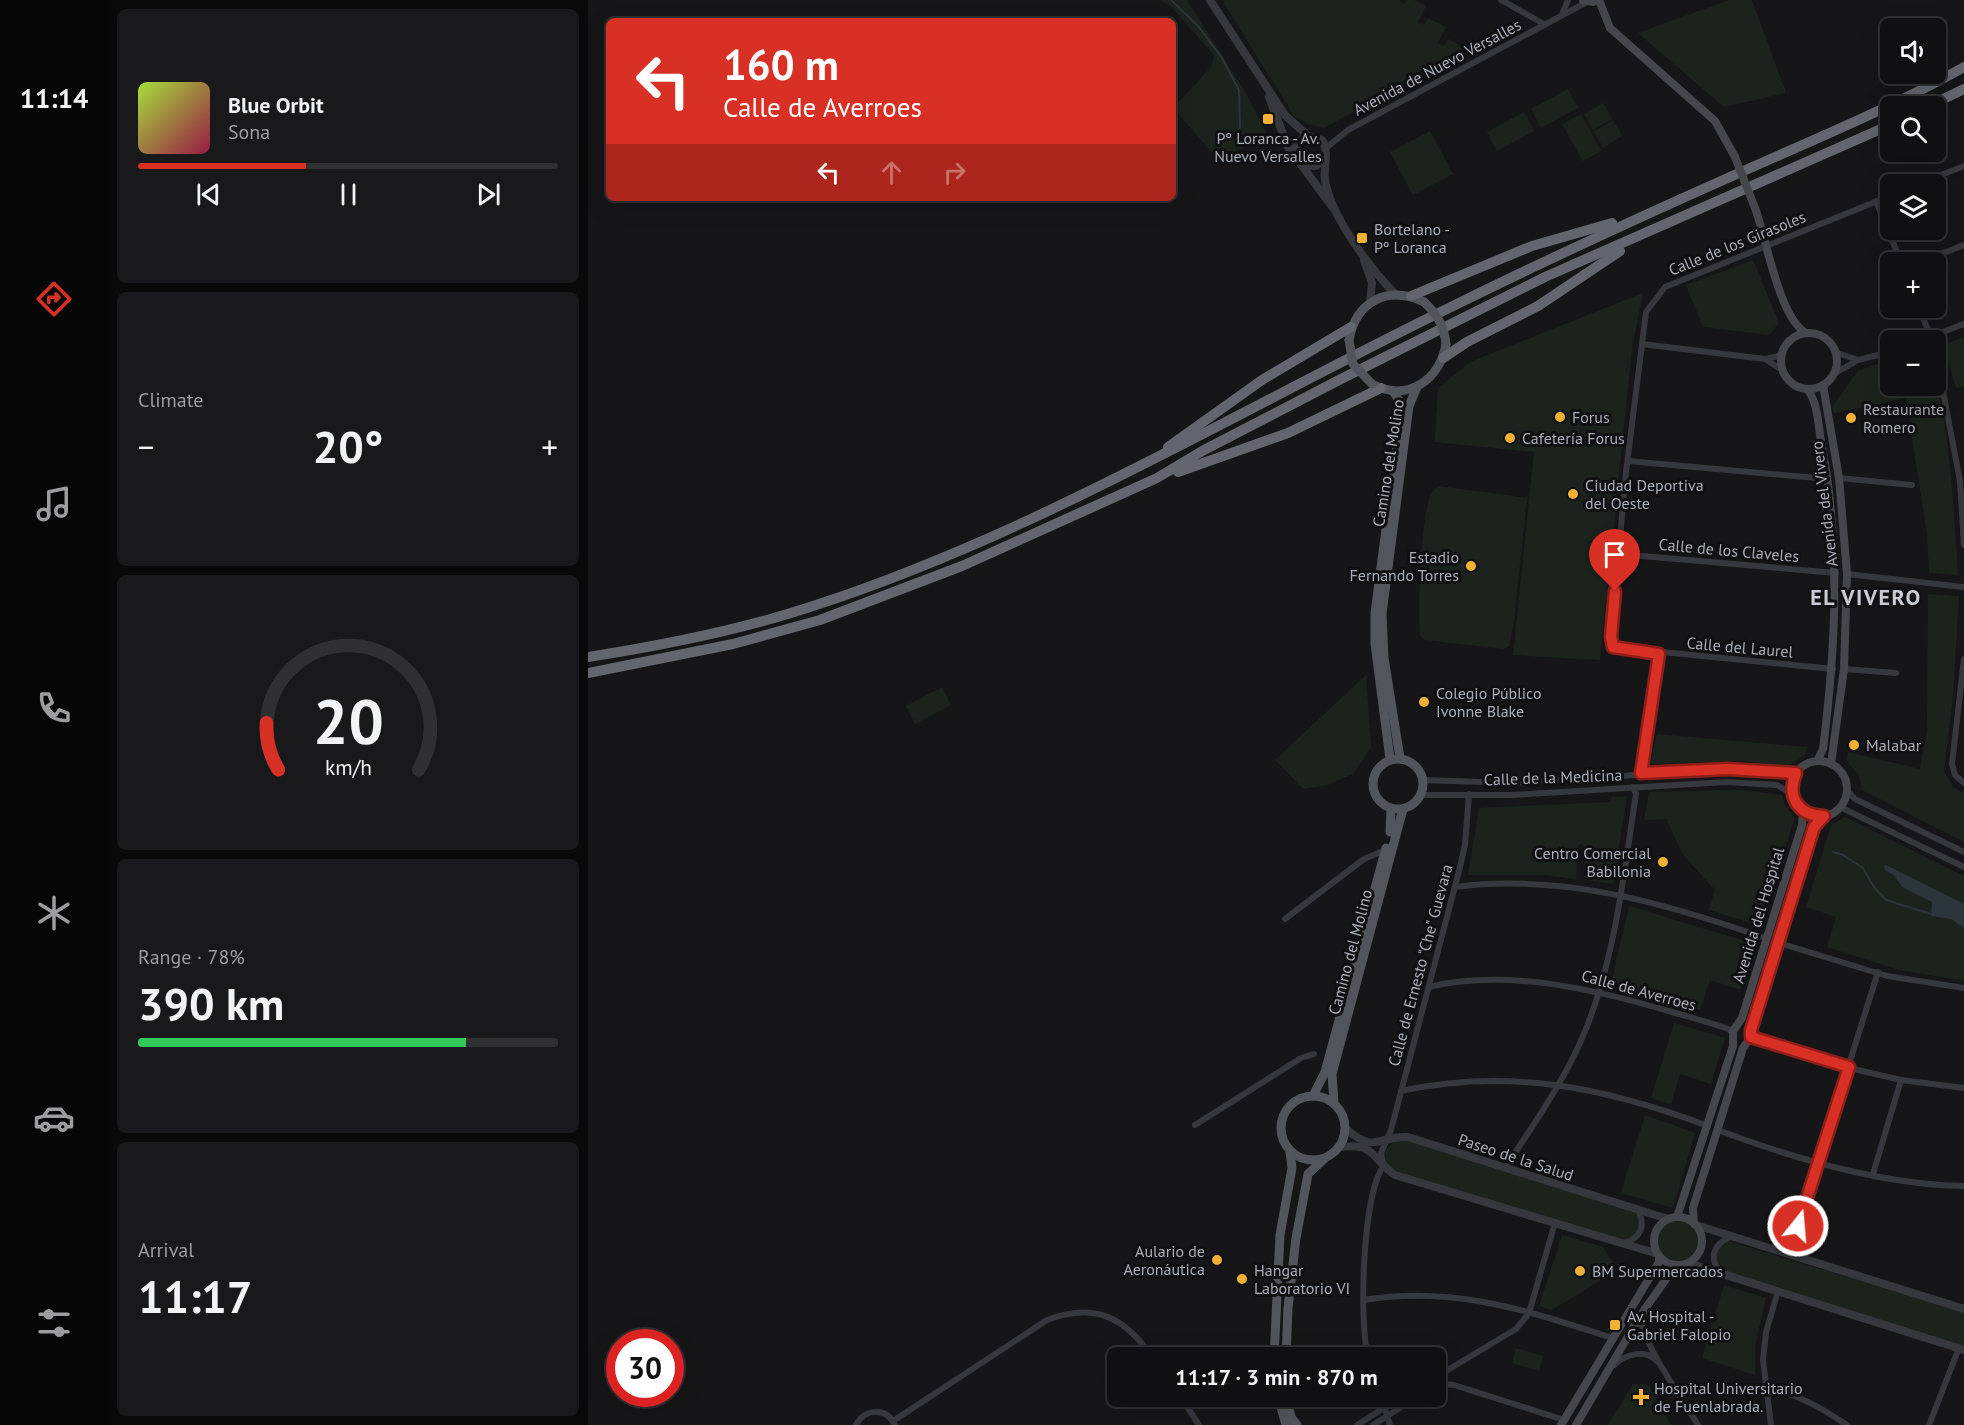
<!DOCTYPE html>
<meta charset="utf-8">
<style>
body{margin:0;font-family:"PT Sans",sans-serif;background:#19191b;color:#f1f3f6;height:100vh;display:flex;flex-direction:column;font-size:22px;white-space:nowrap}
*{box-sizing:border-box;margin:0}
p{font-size:20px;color:#9c9d9f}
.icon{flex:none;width:33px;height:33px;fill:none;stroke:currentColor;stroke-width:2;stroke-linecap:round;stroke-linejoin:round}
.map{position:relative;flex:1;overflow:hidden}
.sheet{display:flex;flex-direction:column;gap:9px;padding:9px;background:#09090a;width:480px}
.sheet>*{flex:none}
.top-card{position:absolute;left:18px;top:18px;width:570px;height:183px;border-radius:9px;box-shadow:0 6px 24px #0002,0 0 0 2px #303032;background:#d93025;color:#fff;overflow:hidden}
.fabs{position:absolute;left:1292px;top:18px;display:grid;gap:12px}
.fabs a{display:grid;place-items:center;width:66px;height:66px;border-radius:9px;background:#101012;box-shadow:0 6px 24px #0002,0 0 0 2px #303032;font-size:30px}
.speed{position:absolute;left:18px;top:1329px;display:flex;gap:12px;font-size:30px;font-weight:700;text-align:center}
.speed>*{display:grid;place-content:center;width:78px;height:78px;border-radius:50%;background:#101012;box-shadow:0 6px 24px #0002,0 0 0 2px #303032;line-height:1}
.speed .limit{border:9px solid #d22;background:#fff;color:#111}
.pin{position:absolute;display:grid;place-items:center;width:51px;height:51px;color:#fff;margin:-62px -26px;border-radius:50% 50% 50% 0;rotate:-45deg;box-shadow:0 0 6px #0007}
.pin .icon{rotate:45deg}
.me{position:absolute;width:66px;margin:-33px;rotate:17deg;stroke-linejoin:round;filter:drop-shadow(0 0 4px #0008)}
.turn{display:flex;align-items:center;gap:21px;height:126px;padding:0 18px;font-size:27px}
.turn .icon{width:78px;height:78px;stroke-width:2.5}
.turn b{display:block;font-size:42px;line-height:51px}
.lanes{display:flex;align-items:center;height:57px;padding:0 18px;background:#0003;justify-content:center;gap:30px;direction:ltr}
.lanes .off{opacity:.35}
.big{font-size:45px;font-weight:700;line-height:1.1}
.sheet .card{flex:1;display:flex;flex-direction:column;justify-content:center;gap:9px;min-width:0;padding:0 21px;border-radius:9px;background:#19191b}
.sheet .dial{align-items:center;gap:0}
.dial svg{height:156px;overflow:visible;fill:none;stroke:#303032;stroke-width:7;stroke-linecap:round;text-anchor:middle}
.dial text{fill:#f1f3f6;stroke:none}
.song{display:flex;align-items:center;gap:18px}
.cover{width:72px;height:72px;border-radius:9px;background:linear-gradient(135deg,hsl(80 70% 55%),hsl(340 70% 35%))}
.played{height:6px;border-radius:3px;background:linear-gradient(90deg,#d93025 40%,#303032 40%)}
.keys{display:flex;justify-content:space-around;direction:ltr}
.heat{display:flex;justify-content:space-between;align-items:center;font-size:33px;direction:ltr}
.charge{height:9px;border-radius:4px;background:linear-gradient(90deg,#34c759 78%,#303032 0)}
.trip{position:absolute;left:519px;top:1347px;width:339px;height:60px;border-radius:9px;background:#101012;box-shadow:0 6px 24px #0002,0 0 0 2px #303032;font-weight:700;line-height:60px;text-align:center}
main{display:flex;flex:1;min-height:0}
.dock{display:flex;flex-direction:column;width:108px;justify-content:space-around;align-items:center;background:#060607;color:#9c9d9f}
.dock .icon{width:42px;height:42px}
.dock .selected{color:#d93025}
.dock b{font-size:27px;color:#f1f3f6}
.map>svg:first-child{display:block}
.green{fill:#1c231d}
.water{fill:#2c353c}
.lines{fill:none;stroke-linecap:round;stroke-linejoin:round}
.stream{stroke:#2c353c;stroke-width:2}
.minor{stroke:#37383d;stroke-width:6}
.tertiary{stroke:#37383d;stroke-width:8}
.secondary{stroke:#45474d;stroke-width:8}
.primary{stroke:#53555c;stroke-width:9}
.motorway{stroke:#63666e;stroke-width:10}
.secondary-bridge{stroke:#45474d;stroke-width:8}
.primary-bridge{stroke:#53555c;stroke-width:9}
.route-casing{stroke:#8d1f18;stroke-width:15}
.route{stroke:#d93025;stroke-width:10}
.poi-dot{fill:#f2b134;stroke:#111113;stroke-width:2}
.labels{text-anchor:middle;stroke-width:6;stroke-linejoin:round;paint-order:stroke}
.street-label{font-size:16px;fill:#a8adb8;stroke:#111113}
.poi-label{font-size:16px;fill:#a8adb8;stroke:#111113;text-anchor:start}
.district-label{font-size:22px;font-weight:bold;letter-spacing:1.5px;fill:#c9ccd4;stroke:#111113}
</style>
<main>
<nav class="dock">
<b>11:14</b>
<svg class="icon selected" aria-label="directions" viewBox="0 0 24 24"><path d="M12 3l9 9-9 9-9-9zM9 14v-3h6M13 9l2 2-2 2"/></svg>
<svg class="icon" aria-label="music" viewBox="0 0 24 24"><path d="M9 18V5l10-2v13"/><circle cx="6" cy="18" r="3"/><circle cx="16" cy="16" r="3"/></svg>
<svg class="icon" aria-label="phone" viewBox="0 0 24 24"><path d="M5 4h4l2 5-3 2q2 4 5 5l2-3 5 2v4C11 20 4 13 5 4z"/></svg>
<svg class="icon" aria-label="climate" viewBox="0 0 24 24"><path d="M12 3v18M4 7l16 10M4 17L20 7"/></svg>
<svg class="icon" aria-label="car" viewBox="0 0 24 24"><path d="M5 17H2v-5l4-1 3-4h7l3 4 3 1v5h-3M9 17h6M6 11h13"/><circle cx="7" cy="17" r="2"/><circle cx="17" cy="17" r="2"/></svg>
<svg class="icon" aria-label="filters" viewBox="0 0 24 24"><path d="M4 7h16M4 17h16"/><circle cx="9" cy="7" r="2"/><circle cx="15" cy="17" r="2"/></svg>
</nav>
<section class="sheet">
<div class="card">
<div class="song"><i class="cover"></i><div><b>Blue Orbit</b><p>Sona</p></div></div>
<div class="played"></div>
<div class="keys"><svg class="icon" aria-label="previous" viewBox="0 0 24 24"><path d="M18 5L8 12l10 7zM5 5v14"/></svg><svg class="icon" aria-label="pause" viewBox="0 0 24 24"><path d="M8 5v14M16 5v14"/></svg><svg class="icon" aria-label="next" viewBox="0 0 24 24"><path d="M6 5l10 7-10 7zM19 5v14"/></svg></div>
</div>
<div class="card"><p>Climate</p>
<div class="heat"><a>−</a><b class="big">20°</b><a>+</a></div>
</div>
<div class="card dial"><svg viewBox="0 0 100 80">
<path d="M14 69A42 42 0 1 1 86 69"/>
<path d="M14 69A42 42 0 0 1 8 45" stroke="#d93025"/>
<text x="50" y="56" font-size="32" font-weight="700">20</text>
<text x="50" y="72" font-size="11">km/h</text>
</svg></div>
<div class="card"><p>Range · 78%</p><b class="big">390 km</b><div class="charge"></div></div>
<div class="card"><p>Arrival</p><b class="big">11:17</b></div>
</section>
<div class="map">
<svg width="1376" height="1425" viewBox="0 0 1376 1425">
<rect width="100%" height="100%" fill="#161618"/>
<g class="green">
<polygon points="573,0 599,0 659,95 680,136 630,159 585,108 624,66 626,55 585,9"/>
<polygon points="634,0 811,0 816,4 818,0 826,0 838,6 830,22 836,25 840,18 858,27 850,43 856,46 860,39 879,49 736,128 722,125 706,116"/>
<polygon points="1141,0 1164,0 1198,93 1136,107 1050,33"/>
<polygon points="980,89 990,108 953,128 943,109"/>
<polygon points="1015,103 1024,119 1005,130 996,114"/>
<polygon points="936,112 946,131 909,151 899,132"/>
<polygon points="993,114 1013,151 995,161 974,124"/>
<polygon points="1025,120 1034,136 1015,148 1006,131"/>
<polygon points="842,131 865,174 825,195 802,152"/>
<polygon points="1165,260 1191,323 1181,335 1115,327 1098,285"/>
<polygon points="1055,293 1044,349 1012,660 925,655 946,452 847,442 850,388 882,362"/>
<polygon points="1376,337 1376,387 1368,388 1355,345"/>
<path d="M1302,359v27h45v-13c15,66 19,134 23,202l-29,-2 -2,-38 -21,-137 -72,15 -2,-6 26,-36z"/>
<path d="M851,486l88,12 -13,123 -5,25 -6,3 -78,-9 -5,-5c-2,-24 1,-125 12,-143 2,-3 5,-4 7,-6z"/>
<polygon points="1340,594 1371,596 1365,697 1356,771 1365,787 1376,793 1376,842 1274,790 1271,776 1259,761 1260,752 1332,769 1339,731"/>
<polygon points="778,675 783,747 766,773 740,785 715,789 687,760"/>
<polygon points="354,687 363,705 327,724 318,706"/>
<polygon points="1069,734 1219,747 1217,755 1201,767 1154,761 1062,764"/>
<polygon points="1152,790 1194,795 1197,805 1207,818 1172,926 1121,910 1127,890 1095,855 1078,819 1056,820 1061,792"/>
<polygon points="1039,796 1025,884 998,880 995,844 990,845 988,879 955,875 880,875 891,808 1023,802 1023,797"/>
<polygon points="1257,817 1376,876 1376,981 1311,970 1239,947 1248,917 1218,907 1243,825"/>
<polygon points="1041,906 1167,944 1152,990 1122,980 1112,1010 1023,984"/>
<polygon points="1086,1023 1137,1038 1123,1084 1092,1074 1083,1104 1063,1098"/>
<polygon points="1057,1115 1107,1133 1085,1208 1033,1193"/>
<path d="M818,1140l229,71 6,10c-3,12 -6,18 -20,19l-222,-68 -12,-7 -2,-14 9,-10z"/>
<circle cx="1090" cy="1241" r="24"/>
<polygon points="974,1235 1015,1247 1029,1270 964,1310 951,1306"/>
<polygon points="1140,1241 1376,1312 1376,1347 1135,1271 1127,1261 1129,1250"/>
<polygon points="1136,1285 1178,1298 1167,1346 1167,1375 1114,1358"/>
<polygon points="928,1348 955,1356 951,1371 924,1363"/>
<polygon points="1045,1384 1060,1385 1083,1425 1020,1425"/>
</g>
<polygon class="water" points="1298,865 1376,904 1376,928 1363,919 1343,916 1344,902 1314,887 1307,876 1297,870 1296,866"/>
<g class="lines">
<g class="stream">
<polyline points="583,0 610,26 634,58 651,90 652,128"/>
<polyline points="1245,852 1255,855 1275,868 1286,887 1298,900 1343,914"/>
</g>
<g class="minor">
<polyline points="913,0 956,24"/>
<polyline points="975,12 980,0"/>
<polyline points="738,148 760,130 999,2"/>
<polyline points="1330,184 1376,166"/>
<polyline points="1288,201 1313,262"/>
<polyline points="1332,262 1376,245"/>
<polyline points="1331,308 1344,340"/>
<polyline points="1333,340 1376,324"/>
<polyline points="1054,344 1177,359 1194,370"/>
<polyline points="1347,349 1372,481 1376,545"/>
<polyline points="1247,352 1270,360"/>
<polyline points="1178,359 1190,356 1195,352"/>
<polyline points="1246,374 1270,360 1302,352"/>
<polyline points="1040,461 1240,479"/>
<polyline points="1251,478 1324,485"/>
<polyline points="1031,554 1248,573"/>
<polyline points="1259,574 1376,587"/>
<polyline points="1376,659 1364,764 1367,775 1376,783"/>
<polyline points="1245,669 1025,647 1023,637 1038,472 1058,312 1077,287 1302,196"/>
<polyline points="1256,669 1308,673"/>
<polyline points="1053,773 1071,654"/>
<polyline points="835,780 923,783 1139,769 1208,773"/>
<polyline points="1259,790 1267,799 1376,852"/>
<polyline points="833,795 925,795 1138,782 1189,785 1204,794"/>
<polyline points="1252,807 1376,867"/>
<path d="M867,887c106,-14 210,16 310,51"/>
<polyline points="697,919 776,859 797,850"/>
<polyline points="1188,942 1299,976 1376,988"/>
<path d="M841,987c79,-19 168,3 243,25 20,6 42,11 61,19"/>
<polyline points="1163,1037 1270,1070 1313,1080 1376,1088"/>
<path d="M813,1091c109,-23 203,-4 307,35"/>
<polyline points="607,1125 713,1058 726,1054"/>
<path d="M1130,1130c74,28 166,55 246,56"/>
<path d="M917,1168c27,-41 55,-81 75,-125 35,-78 43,-166 56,-249l-3,-7"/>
<polyline points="1285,1174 1313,1080"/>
<path d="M1036,1243c17,-5 23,-18 13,-34"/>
<polyline points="1201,1255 1290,972"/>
<path d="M1133,1273c-13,-15 -8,-28 9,-36"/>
<path d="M775,1300c92,-15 164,11 250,38"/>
<path d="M1052,1316c3,29 42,82 58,109"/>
<path d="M780,1358c-9,-37 -6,-163 16,-193l-3,-12 10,-23 68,-259 6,-26 4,-51"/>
<path d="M1026,1365c12,-11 31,-17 44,-3"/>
<polyline points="851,1375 849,1380 855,1384 866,1385 976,1420"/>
<polyline points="848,1377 928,1329 941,1313 967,1223"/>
<path d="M1179,1388c29,5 56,21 80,37"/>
<polyline points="592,1396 611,1425"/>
<polyline points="793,1396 802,1425"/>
<path d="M305,1421l154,-101c48,-18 78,-3 106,38"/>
<path d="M268,1425c9,-17 30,-18 39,0"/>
<polyline points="769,1425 815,1396"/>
<polyline points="785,1425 831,1396"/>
<polyline points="1183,1425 1175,1360 1178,1332 1190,1291"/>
<polyline points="1341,1425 1371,1348"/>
</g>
<g class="tertiary">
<polyline points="622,0 697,115 720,136"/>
<polyline points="681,97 700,147 746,209"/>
<path d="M709,159c-4,-11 0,-20 11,-23l14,4c8,12 1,27 3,40 6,37 45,88 70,114"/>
<polyline points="715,165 728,166 737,158"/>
<polyline points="776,260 784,283 782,302"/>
<path d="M758,1129c30,26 33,6 62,8l260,82"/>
<path d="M752,1147c35,-5 32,12 55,28l263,79"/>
<polyline points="1108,1225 1376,1309"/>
<polyline points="1100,1263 1376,1350"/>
</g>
<g class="secondary">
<polyline points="995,0 1005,2 1011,0"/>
<polyline points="1011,0 1022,28 1127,121 1147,157"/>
<path d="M1167,208c11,29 24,110 51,125"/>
<circle cx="1221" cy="361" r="28"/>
<polyline points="1235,385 1251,478 1259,574 1256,669 1243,764"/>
<path d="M1219,389c11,13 11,35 14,52 20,103 15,205 2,308l-6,12"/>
<circle cx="1231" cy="789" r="28"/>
<polyline points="1089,1217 1145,1046 1145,1031 1154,1018 1214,825 1215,812"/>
<circle cx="1090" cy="1241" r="24"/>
<polyline points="1106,1224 1105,1208 1155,1048 1163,1037 1163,1021 1225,827 1236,816"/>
<polyline points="973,1425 1071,1262 1071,1256"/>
<polyline points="988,1425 1052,1316 1088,1265"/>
</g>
<g class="primary">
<path d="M761,340c7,-39 39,-55 75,-38"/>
<path d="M786,385c35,17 66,-6 72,-41"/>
<polyline points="812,758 796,658 794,614 821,406 829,387"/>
<circle cx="810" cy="784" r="25"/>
<polyline points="802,759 787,644 787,613 811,431 812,402 805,391"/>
<polyline points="802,832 803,808"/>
<circle cx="725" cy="1128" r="32"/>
<polyline points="725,1096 737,1072 798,848"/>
<polyline points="746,1103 744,1074 815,809"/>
<polyline points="686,1358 692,1235 704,1168 702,1152"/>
<polyline points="698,1358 700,1308 708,1238 720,1174 736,1159"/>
<polyline points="690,1396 698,1425"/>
<polyline points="698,1396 703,1417 709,1425"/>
</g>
<g class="motorway">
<polyline points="1341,106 1376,89"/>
<polyline points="823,296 944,246 1024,223"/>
<polyline points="855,358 879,342 950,306 1032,251"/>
<polyline points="580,447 674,380 763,327"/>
<polyline points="590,472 700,433 793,388"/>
<path d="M0,657c77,-12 154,-27 228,-52 223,-73 425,-196 635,-298 95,-47 191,-91 288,-134 76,-34 152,-65 225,-106"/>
<polyline points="0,673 145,644 232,620 374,566 569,478 616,450 753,379 957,277 1302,125"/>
</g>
<polyline class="secondary-bridge" points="1147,157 1167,208"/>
<g class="primary-bridge">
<path d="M836,302c13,12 20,24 22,42"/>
<polyline points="761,340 765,364 784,384"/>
</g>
</g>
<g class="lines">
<defs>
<path id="route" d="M1027,591l-4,46 2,10 46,7 -18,119 86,-4 69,4c-10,24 3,43 28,43l-10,11 -63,203v7l98,30 -51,159"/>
</defs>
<use href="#route" class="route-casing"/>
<use href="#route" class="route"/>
</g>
<g class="poi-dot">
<rect x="674" y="113" width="12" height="12" rx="3"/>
<rect x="768" y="232" width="12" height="12" rx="3"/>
<circle cx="972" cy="417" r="6"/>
<circle cx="1263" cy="418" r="6"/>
<circle cx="922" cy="438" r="6"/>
<circle cx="985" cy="494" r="6"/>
<circle cx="883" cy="566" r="6"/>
<circle cx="836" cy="702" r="6"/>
<circle cx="1266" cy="745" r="6"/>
<circle cx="1075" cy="862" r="6"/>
<circle cx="629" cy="1260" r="6"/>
<circle cx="992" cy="1271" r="6"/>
<circle cx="654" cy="1279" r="6"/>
<rect x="1021" y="1319" width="12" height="12" rx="3"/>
<path d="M1050 1388h6v6h6v6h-6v6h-6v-6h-6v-6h6z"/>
</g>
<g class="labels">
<g class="street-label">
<text transform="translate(849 67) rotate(-28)" y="6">Avenida de Nuevo Versalles</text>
<text transform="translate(1149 243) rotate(-22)" y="6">Calle de los Girasoles</text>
<text transform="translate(800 463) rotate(-81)" y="6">Camino del Molino</text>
<text transform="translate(1236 504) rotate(-97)" y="6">Avenida del Vivero</text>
<text transform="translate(1141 550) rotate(5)" y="6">Calle de los Claveles</text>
<text transform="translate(1152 647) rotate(5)" y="6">Calle del Laurel</text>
<text transform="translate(965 777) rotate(-2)" y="6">Calle de la Medicina</text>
<text transform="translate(1170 915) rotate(-73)" y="6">Avenida del Hospital</text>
<text transform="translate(762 952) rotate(-75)" y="6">Camino del Molino</text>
<text transform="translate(832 965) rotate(-75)" y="6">Calle de Ernesto "Che" Guevara</text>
<text transform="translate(1051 990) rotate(15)" y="6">Calle de Averroes</text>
<text transform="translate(928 1157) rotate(18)" y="6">Paseo de la Salud</text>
</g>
<g class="poi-label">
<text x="680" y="144" text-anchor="middle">Pº Loranca - Av.<tspan x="680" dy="18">Nuevo Versalles</tspan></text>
<text x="786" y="235">Bortelano -<tspan x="786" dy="18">Pº Loranca</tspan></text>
<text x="1275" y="415">Restaurante<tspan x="1275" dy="18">Romero</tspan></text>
<text x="984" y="423">Forus</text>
<text x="934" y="444">Cafetería Forus</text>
<text x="997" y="491">Ciudad Deportiva<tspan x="997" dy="18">del Oeste</tspan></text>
<text x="871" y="563" text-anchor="end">Estadio<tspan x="871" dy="18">Fernando Torres</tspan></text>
<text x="848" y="699">Colegio Público<tspan x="848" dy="18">Ivonne Blake</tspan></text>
<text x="1278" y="751">Malabar</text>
<text x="1063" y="859" text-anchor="end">Centro Comercial<tspan x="1063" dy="18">Babilonia</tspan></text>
<text x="617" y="1257" text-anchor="end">Aulario de<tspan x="617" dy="18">Aeronáutica</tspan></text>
<text x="666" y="1276">Hangar<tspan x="666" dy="18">Laboratorio VI</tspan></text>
<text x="1004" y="1277">BM Supermercados</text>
<text x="1039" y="1322">Av. Hospital -<tspan x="1039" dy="18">Gabriel Falopio</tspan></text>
<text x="1066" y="1394">Hospital Universitario<tspan x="1066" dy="18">de Fuenlabrada.</tspan></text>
</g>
<g class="district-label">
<text x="1278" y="605">EL VIVERO</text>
</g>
</g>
</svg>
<div class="fabs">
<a><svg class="icon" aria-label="sound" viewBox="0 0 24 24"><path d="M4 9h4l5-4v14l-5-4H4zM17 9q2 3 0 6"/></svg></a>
<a><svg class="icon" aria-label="search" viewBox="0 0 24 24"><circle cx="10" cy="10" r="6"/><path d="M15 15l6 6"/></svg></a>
<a><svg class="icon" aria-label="layers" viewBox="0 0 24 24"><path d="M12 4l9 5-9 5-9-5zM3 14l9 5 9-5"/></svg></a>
<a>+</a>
<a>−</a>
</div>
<div class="speed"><div class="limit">30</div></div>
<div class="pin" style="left:1027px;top:591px;background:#d93025"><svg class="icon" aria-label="arrive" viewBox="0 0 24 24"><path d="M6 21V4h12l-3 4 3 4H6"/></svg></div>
<svg class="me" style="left:1210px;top:1226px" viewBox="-20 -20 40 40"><circle r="17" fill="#d93025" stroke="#fff" stroke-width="3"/><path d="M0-11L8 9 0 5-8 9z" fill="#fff"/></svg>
<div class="trip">11:17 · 3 min · 870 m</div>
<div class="top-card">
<div class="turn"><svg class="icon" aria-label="left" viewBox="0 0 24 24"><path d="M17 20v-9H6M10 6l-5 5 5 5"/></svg><div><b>160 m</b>Calle de Averroes</div></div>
<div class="lanes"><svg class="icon" aria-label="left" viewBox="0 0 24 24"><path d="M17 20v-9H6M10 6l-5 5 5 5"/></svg><svg class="icon off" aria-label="ahead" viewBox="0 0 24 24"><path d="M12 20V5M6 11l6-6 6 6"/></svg><svg class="icon off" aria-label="right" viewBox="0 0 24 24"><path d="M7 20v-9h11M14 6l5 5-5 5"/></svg></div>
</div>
</div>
</main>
